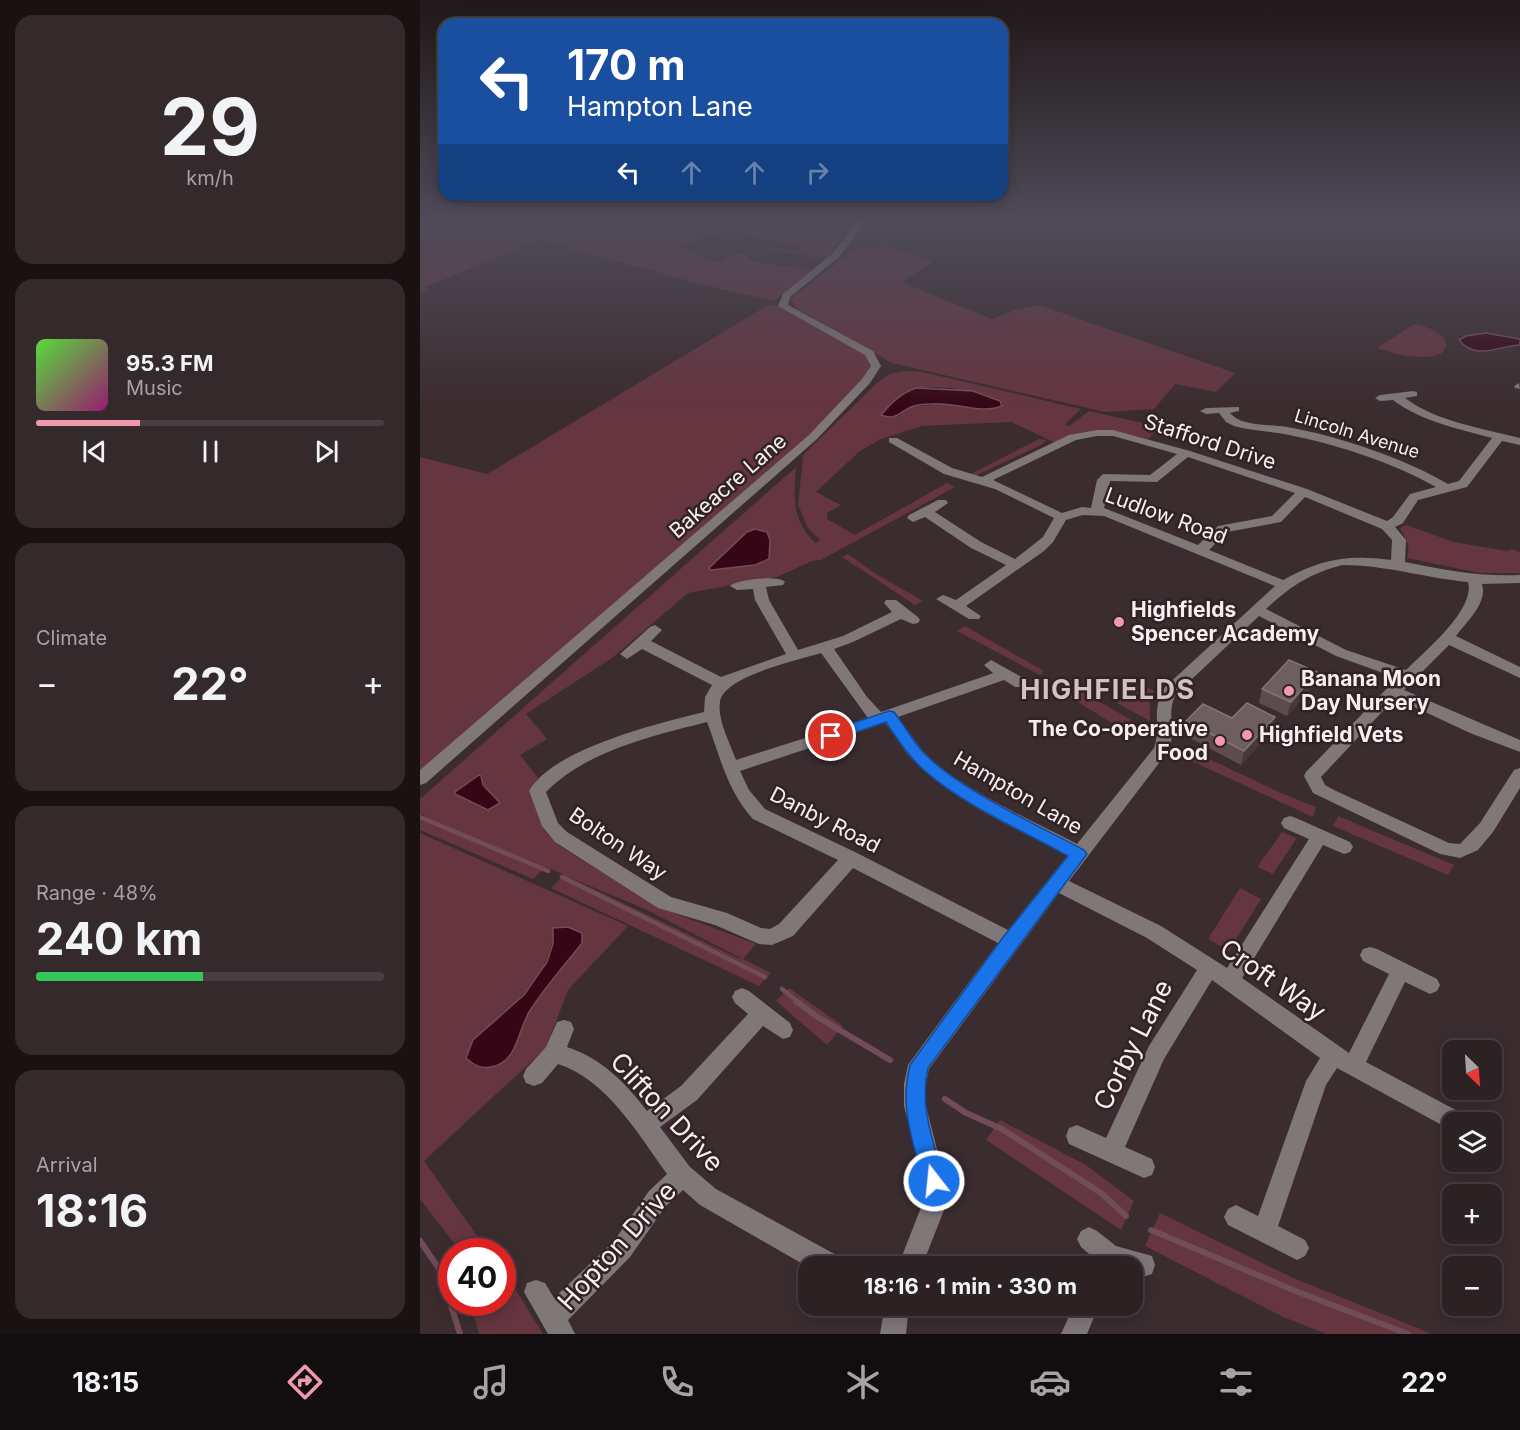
<!DOCTYPE html>
<meta charset="utf-8">
<style>
body{margin:0;font-family:Inter,sans-serif;background:#34292b;color:#f1f3f6;height:100vh;display:flex;flex-direction:column;font-size:22px;white-space:nowrap}
*{box-sizing:border-box;margin:0}
p{font-size:20px;color:#a6a3a6}
.icon{flex:none;width:33px;height:33px;fill:none;stroke:currentColor;stroke-width:2;stroke-linecap:round;stroke-linejoin:round}
.map{position:relative;flex:1;overflow:hidden}
.side{display:flex;flex-direction:column;gap:15px;padding:15px;background:#181213;width:420px}
.side>*{flex:none}
.top-card{position:absolute;left:18px;top:18px;width:570px;height:183px;border-radius:18px;box-shadow:0 3px 15px #0003,0 0 0 2px #483e41;background:#1a4fa0;color:#fff;overflow:hidden}
.needle{width:39px;rotate:155deg}
.buttons{position:absolute;left:1022px;top:1040px;display:grid;gap:12px}
.buttons a{display:grid;place-items:center;width:60px;height:60px;border-radius:12px;background:#2c2123;box-shadow:0 3px 15px #0003,0 0 0 2px #483e41;font-size:30px}
.speed{position:absolute;left:18px;top:1238px;display:flex;gap:12px;font-size:30px;font-weight:700;text-align:center}
.speed>*{display:grid;place-content:center;width:78px;height:78px;border-radius:50%;background:#2c2123;box-shadow:0 3px 15px #0003,0 0 0 2px #483e41;line-height:1}
.speed .limit{border:9px solid #d22;background:#fff;color:#111}
.pin{position:absolute;display:grid;place-items:center;width:51px;height:51px;color:#fff;margin:-26px;border:3px solid #fff;border-radius:50%;box-shadow:0 2px 6px #0007}
.me{position:absolute;width:66px;margin:-33px;rotate:344deg;stroke-linejoin:round;filter:drop-shadow(0 0 4px #0008)}
.turn{display:flex;align-items:center;gap:21px;height:126px;padding:0 30px;font-size:27px}
.turn .icon{width:78px;height:78px;stroke-width:2.5}
.turn b{display:block;font-size:42px;line-height:51px}
.lanes{display:flex;align-items:center;height:57px;padding:0 30px;background:#0003;justify-content:center;gap:30px;direction:ltr}
.lanes .off{opacity:.35}
.big{font-size:45px;font-weight:700;line-height:1.1}
.side .card{flex:1;display:flex;flex-direction:column;justify-content:center;gap:9px;min-width:0;padding:0 21px;border-radius:18px;background:#34292b}
.side .dial{align-items:center;gap:0}
.dial b{font-size:78px;line-height:1}
.song{display:flex;align-items:center;gap:18px}
.cover{width:72px;height:72px;border-radius:9px;background:linear-gradient(135deg,hsl(110 70% 55%),hsl(320 70% 35%))}
.played{height:6px;border-radius:3px;background:linear-gradient(90deg,#f29aad 30%,#483e41 30%)}
.keys{display:flex;justify-content:space-around;direction:ltr}
.heat{display:flex;justify-content:space-between;align-items:center;font-size:33px;direction:ltr}
.charge{height:9px;border-radius:4px;background:linear-gradient(90deg,#34c759 48%,#483e41 0)}
.trip{position:absolute;left:378px;top:1256px;width:345px;height:60px;border-radius:18px;background:#2c2123;box-shadow:0 3px 15px #0003,0 0 0 2px #483e41;font-weight:700;line-height:60px;text-align:center}
.tab-bar{display:flex;height:96px;justify-content:space-around;align-items:center;background:#120d0e;color:#a6a3a6}
.tab-bar .icon{width:42px;height:42px}
.tab-bar .current{color:#f29aad}
.tab-bar b{font-size:27px;color:#f1f3f6}
main{display:flex;flex:1;min-height:0}
.map>svg:first-child{display:block}
.green{fill:#653540;fill-rule:evenodd}
.water{fill:#350716;stroke:#704d58;stroke-width:1.5}
.lines{fill:none;stroke-linecap:round;stroke-linejoin:round}
.stream-far1{stroke:#704d58;stroke-width:4.5}
.stream{stroke:#704d58;stroke-width:6}
.minor{fill:#7f7778;fill-rule:evenodd}
.wall{fill:#5c4c4f}
.shaded-wall{fill:#48383b}
.building{fill:#6d5e61;stroke:#837477;stroke-width:1.5}
.route{fill:#1a73e8;stroke:#114b97;stroke-width:1.5}
.poi-dot{fill:#f29aad;stroke:#312325;stroke-width:2}
.labels{text-anchor:middle;stroke-width:5;stroke-linejoin:round;paint-order:stroke}
.far-street-label{font-size:18px;fill:#f9eff1;stroke:#312325}
.street-label{font-size:21px;fill:#f9eff1;stroke:#312325}
.poi-label{font-size:21px;font-weight:bold;fill:#f9eff1;stroke:#312325;text-anchor:start}
.near-street-label{font-size:26px;fill:#f9eff1;stroke:#312325}
.district-label{font-size:27px;font-weight:bold;letter-spacing:1.5px;fill:#d4c1c5;stroke:#312325}
</style>
<main>
<section class="side">
<div class="card dial"><b>29</b><p>km/h</p></div>
<div class="card">
<div class="song"><i class="cover"></i><div><b>95.3 FM</b><p>Music</p></div></div>
<div class="played"></div>
<div class="keys"><svg class="icon" aria-label="previous" viewBox="0 0 24 24"><path d="M18 5L8 12l10 7zM5 5v14"/></svg><svg class="icon" aria-label="pause" viewBox="0 0 24 24"><path d="M8 5v14M16 5v14"/></svg><svg class="icon" aria-label="next" viewBox="0 0 24 24"><path d="M6 5l10 7-10 7zM19 5v14"/></svg></div>
</div>
<div class="card"><p>Climate</p>
<div class="heat"><a>−</a><b class="big">22°</b><a>+</a></div>
</div>
<div class="card"><p>Range · 48%</p><b class="big">240 km</b><div class="charge"></div></div>
<div class="card"><p>Arrival</p><b class="big">18:16</b></div>
</section>
<div class="map">
<svg width="1100" height="1334" viewBox="0 0 1100 1334">
<rect width="100%" height="100%" fill="#3b2c2f"/>
<g class="green">
<polygon points="16,220 435,220 407,259 352,250 355,248 378,250 383,246 322,236 322,233 309,230 296,235 263,229 259,231 283,235 273,242 263,242 267,244 261,247 293,261 298,262 314,253 328,255 328,259 343,263 394,270 354,301 284,285 119,240 5,287 9,290 0,294 0,232"/>
<polygon points="465,245 514,261 481,282 572,319 595,310 619,305 815,373 796,392 755,384 734,409 685,412 472,363 376,308 371,300 375,295 416,264 429,251"/>
<polygon points="350,304 369,310 439,347 456,366 408,422 0,779 0,457 67,474"/>
<path d="M994,324c14,3 28,7 33,21l-5,8c-18,9 -46,1 -65,-5z"/>
<path d="M483,371l19,1 159,37 -16,15 4,2 20,-15 71,16 -12,12c-40,-9 -53,-13 -92,4l-45,-21 -89,4 -41,13 -21,12 -44,41 25,13 -14,8v6l28,16 92,-52 8,4 -134,73 -9,1 -35,16 -89,16 -76,65 -86,56 21,25 -27,16 18,23 -9,14 16,39 15,15 98,61 98,37 -13,15 28,14 -12,13 -208,-98 13,-13 -18,-8 -13,12 -113,-49v-12l6,-2 -6,-2v-15l376,-332c-2,32 -5,51 19,76l5,-3 -12,-12 -10,-23 5,-50 74,-72 13,-9zM511,387l22,1 -2,15 -40,4 -14,10 8,-25zM335,529v36l-44,5 -2,-2 38,-36zM43,788l36,15 -11,7 -33,-16v-2zM148,877l75,31 98,50 -1,1z"/>
<polygon points="619,439 626,440 623,444 555,476 551,474"/>
<path d="M986,525l48,17 53,9 5,-2 8,3v21h-40l-73,-15c4,-12 -1,-19 -7,-30z"/>
<polygon points="428,554 453,572 503,601 495,605 422,557"/>
<polygon points="545,626 624,671 620,675 537,631"/>
<polygon points="639,679 710,719 712,728 700,728 632,686"/>
<polygon points="719,683 734,691 730,699 730,721 697,703"/>
<polygon points="770,750 861,793 896,807 893,817 765,758"/>
<polygon points="918,816 1034,865 1028,875 913,826"/>
<polygon points="862,832 877,838 853,874 837,867"/>
<path d="M0,833l208,93 -60,64 -22,58 -122,113 64,90h-32l-2,-8 -34,-44zM134,928l28,15 -53,68 -17,43 -39,-14c35,-31 78,-61 81,-112z"/>
<polygon points="820,888 841,899 809,951 788,939"/>
<polygon points="369,988 423,1026 407,1045 356,1001"/>
<polygon points="580,1120 666,1165 714,1201 701,1230 566,1140"/>
<polygon points="740,1213 871,1277 1012,1334 907,1334 863,1317 725,1246"/>
<polygon points="83,1269 123,1334 59,1334 50,1302 82,1302"/>
</g>
<g class="water">
<path d="M1066,333l34,6v6c-22,1 -44,16 -61,-5l7,-4z"/>
<path d="M496,388l57,3 27,10 2,5c-23,9 -48,-5 -72,-2 -5,0 -14,1 -19,3 -12,5 -15,14 -30,8 11,-13 19,-21 35,-27z"/>
<polygon points="335,529 347,532 350,540 349,559 335,565 291,570 289,568 327,532"/>
<polygon points="59,775 61,776 63,785 80,803 68,810 35,794 35,792"/>
<path d="M148,927l14,6v10c-17,22 -36,43 -51,66 -14,20 -12,53 -40,58 -11,2 -17,-2 -25,-9l7,-18 51,-45 23,-33 6,-18v-16z"/>
</g>
<g class="lines">
<g class="stream-far1">
<polyline points="0,817 128,871"/>
<polyline points="142,877 345,977"/>
<polyline points="362,989 378,1002"/>
</g>
<g class="stream">
<polyline points="376,1001 396,1016 470,1060"/>
<polyline points="525,1099 546,1113 582,1129 681,1193 706,1216"/>
<polyline points="731,1230 873,1290 988,1334"/>
<polyline points="0,1241 20,1270 40,1334"/>
</g>
<g class="minor">
<polygon points="439,220 447,220 419,257 370,297 368,305 453,351 461,366 450,383 397,439 6,783 0,785 0,770 389,435 442,379 451,366 445,355 358,306 363,294 413,253"/>
<polygon points="1099,383 1100,389 1095,388 1094,386"/>
<path d="M993,391l4,1v4l-12,2c32,24 77,30 115,40v7l-18,-4 -35,46 -49,13 -15,23 -8,4 11,13 -1,22c39,8 75,15 115,13v8l-38,1c6,19 -16,38 -26,52l64,31v11l-71,-33 -45,45 116,50v12l-50,-19 -75,-35 -74,79 4,8 9,5 115,53 11,1 20,-21 34,-53 6,-2v20l-27,44 -15,18 -18,8 -20,-4 -127,-61 -9,-17 2,-4 91,-94 -61,-22 -77,-40 -83,78c-10,18 0,38 -7,56l-100,131 92,45 66,42 82,-129 -25,-11 -3,-5 3,-5 6,-2 6,2 54,24 3,5 -3,5 -6,2 -21,-9 -81,133 107,75 40,-79 -26,-13 -3,-6 3,-6 7,-2 7,2 60,30 3,6 -3,6 -7,3 -25,-12 -39,80 99,53 3,7h-16v9l-3,-2 -112,-61 -11,17 -48,141 27,14 4,8 -4,8 -8,4 -69,-35 -4,-8 4,-8 8,-4 22,11 48,-135 14,-23 -108,-78 -48,79 -39,88 27,12 3,8 -3,8 -8,3 -75,-34 -3,-8 3,-8 8,-3 29,13 43,-92 48,-76 -50,-32 -88,-45 -130,176 -3,15v22l19,75 1,24 -24,61h-24l24,-61 1,-24 -19,-75v-22l4,-19 90,-122 -145,-75 -60,68 -21,9 -13,-1 -44,-19 -57,-17 -103,-66 -13,-16 -13,-35c23,-42 130,-68 175,-79l1,-15 7,-12 -70,-36 -15,10 -7,-5 30,-27 5,-2 7,5 -11,11 70,36 65,-23 -31,-54 -2,-11 -16,1 -7,-4c7,-7 48,-11 55,-4l-2,3 -17,2 3,13 29,50 45,-14 49,-24 -8,-9 2,-3h10l22,17 2,3 -2,3 -5,1 -12,-5 -48,23 -19,7 33,48 14,15 107,-37 5,-2 -9,-8 7,-5 34,19 3,4 -3,4h-10l-11,-7 -106,37c8,11 16,23 25,34 31,35 110,70 154,93l77,-96c8,-23 -4,-37 11,-61l110,-101 -171,-70 -21,-1 -17,5 -13,22 -9,9 -78,55 15,10 -2,3h-10l-33,-20 7,-4 13,5 50,-35 -35,-17 -46,-31 -12,5 -6,-4 2,-3 29,-15h8l2,3 -13,9 46,30 34,17 28,-22 11,-19 -59,-29 -51,-15 -55,-32v-4h8l55,30 30,9 87,-42 28,-5h16l77,21 117,38 80,32 6,-4 17,-23 26,-7c-44,-25 -98,-42 -147,-52 -18,-4 -37,-4 -55,-9l-8,-4 -7,-9 -13,1 -6,-3 6,-3 33,-1v4l-9,2c12,14 39,11 57,14 51,9 117,31 161,57l11,-3 33,-43c-35,-10 -70,-16 -99,-38l-13,1 -5,-3 5,-3zM677,436h16l64,18 -27,21 -47,-1 -6,6 -6,28 -9,-1 -20,6 -69,-33 83,-40zM768,457l107,36 -23,23 -54,10 -20,19 -94,-37 6,-27 47,1zM885,497l77,32 10,11 -1,20c-42,-6 -71,-1 -108,20l-74,-30 18,-18 54,-10zM922,565c44,0 83,13 126,17 8,27 -44,70 -62,88l-60,-20 -80,-41c25,-23 43,-35 76,-44zM401,653l47,65 -132,42c-6,-17 -19,-40 -16,-58 3,-26 79,-42 101,-49zM287,722c13,34 20,69 46,97l85,41 -59,64 -9,5 -9,-1 -34,-15 -56,-16 -104,-65 -9,-9 -12,-31c40,-41 106,-56 161,-70zM465,723c10,11 17,26 28,37 37,40 107,70 154,96l-59,74 -151,-77 -92,-44 -16,-19 -9,-19z"/>
<path d="M322,988l7,3 41,32 3,7 -3,7 -7,2 -20,-13 -66,74 -37,27 30,40 26,22 124,68 3,9 -35,1 -108,-62 -17,-15 -18,17 -35,50 -62,63 7,14h-27l-24,-42 3,-9 9,-3 9,3 9,15 60,-57 35,-50 18,-17c-28,-39 -61,-95 -109,-110l-16,19 -8,3 -8,-3 -3,-7 3,-7 20,-22 11,-25 7,-2 7,2 3,7 -7,18c34,11 59,36 80,64l34,-25 67,-72 -13,-11 -3,-6 3,-6z"/>
<polygon points="669,1227 677,1231 696,1246 732,1256 735,1265 732,1274 723,1277 712,1275 712,1266 682,1265 661,1247 657,1239 661,1231"/>
<polygon points="465,1305 489,1305 486,1334 460,1334"/>
<polygon points="654,1305 679,1305 667,1334 641,1334"/>
</g>
</g>
<g class="wall">
<polygon points="897,672 893,686 867,716 839,703 842,689"/>
<polygon points="855,717 852,731 821,765 764,735 766,721"/>
</g>
<g class="shaded-wall">
<polygon points="897,672 893,686 867,716 871,702"/>
<polygon points="855,717 852,731 821,765 824,751"/>
</g>
<g class="building">
<polygon points="869,660 897,672 871,702 842,689"/>
<polygon points="827,703 855,717 824,751 766,721 783,704 812,718"/>
</g>
<linearGradient id="sky" x2="0" y2="1"><stop stop-color="#20181a"/><stop offset="0.54" stop-color="#4f4b58"/><stop offset="1" stop-color="#4f4b58" stop-opacity="0"/></linearGradient>
<rect width="1100" height="407" fill="url(#sky)"/>
<path class="route" d="M469,711l5,1c10,13 19,29 30,41 37,38 112,71 160,97l3,4 -159,214c-9,39 6,75 16,113l-3,7 -7,3 -8,-3 -3,-7c-10,-41 -24,-73 -13,-116l94,-129 64,-80c-45,-25 -122,-59 -155,-97 -10,-11 -19,-25 -27,-37l-55,19 -7,-5 2,-4z"/>
<g class="poi-dot">
<circle cx="699" cy="622" r="6"/>
<circle cx="869" cy="691" r="6"/>
<circle cx="827" cy="735" r="6"/>
<circle cx="800" cy="741" r="6"/>
</g>
<g class="labels">
<g class="far-street-label">
<text transform="translate(937 434) rotate(17)" y="6">Lincoln Avenue</text>
</g>
<g class="street-label">
<text transform="translate(790 442) rotate(18)" y="7">Stafford Drive</text>
<text transform="translate(308 486) rotate(-41)" y="7">Bakeacre Lane</text>
<text transform="translate(746 516) rotate(20)" y="7">Ludlow Road</text>
<text transform="translate(598 793) rotate(30)" y="7">Hampton Lane</text>
<text transform="translate(405 820) rotate(27)" y="7">Danby Road</text>
<text transform="translate(198 844) rotate(34)" y="7">Bolton Way</text>
</g>
<g class="poi-label">
<text x="711" y="617">Highfields<tspan x="711" dy="24">Spencer Academy</tspan></text>
<text x="881" y="686">Banana Moon<tspan x="881" dy="24">Day Nursery</tspan></text>
<text x="788" y="736" text-anchor="end">The Co-operative<tspan x="788" dy="24">Food</tspan></text>
<text x="839" y="742">Highfield Vets</text>
</g>
<g class="near-street-label">
<text transform="translate(853 980) rotate(35)" y="9">Croft Way</text>
<text transform="translate(713 1045) rotate(-63)" y="9">Corby Lane</text>
<text transform="translate(247 1112) rotate(47)" y="9">Clifton Drive</text>
<text transform="translate(197 1246) rotate(-48)" y="9">Hopton Drive</text>
</g>
<g class="district-label">
<text x="688" y="699">HIGHFIELDS</text>
</g>
</g>
</svg>
<div class="buttons">
<a><svg class="needle" viewBox="-14 -14 28 28"><path d="M0-13l5 13h-10z" fill="#e53935"/><path d="M0 13l5-13h-10z" fill="#a6a3a6"/></svg></a>
<a><svg class="icon" aria-label="layers" viewBox="0 0 24 24"><path d="M12 4l9 5-9 5-9-5zM3 14l9 5 9-5"/></svg></a>
<a>+</a>
<a>−</a>
</div>
<div class="speed"><div class="limit">40</div></div>
<div class="pin" style="left:411px;top:736px;background:#d93025"><svg class="icon" aria-label="arrive" viewBox="0 0 24 24"><path d="M6 21V4h12l-3 4 3 4H6"/></svg></div>
<svg class="me" style="left:514px;top:1181px" viewBox="-20 -20 40 40"><circle r="17" fill="#1a73e8" stroke="#fff" stroke-width="3"/><path d="M0-11L8 9 0 5-8 9z" fill="#fff"/></svg>
<div class="trip">18:16 · 1 min · 330 m</div>
<div class="top-card">
<div class="turn"><svg class="icon" aria-label="left" viewBox="0 0 24 24"><path d="M17 20v-9H6M10 6l-5 5 5 5"/></svg><div><b>170 m</b>Hampton Lane</div></div>
<div class="lanes"><svg class="icon" aria-label="left" viewBox="0 0 24 24"><path d="M17 20v-9H6M10 6l-5 5 5 5"/></svg><svg class="icon off" aria-label="ahead" viewBox="0 0 24 24"><path d="M12 20V5M6 11l6-6 6 6"/></svg><svg class="icon off" aria-label="ahead" viewBox="0 0 24 24"><path d="M12 20V5M6 11l6-6 6 6"/></svg><svg class="icon off" aria-label="right" viewBox="0 0 24 24"><path d="M7 20v-9h11M14 6l5 5-5 5"/></svg></div>
</div>
</div>
</main>
<nav class="tab-bar">
<b>18:15</b>
<svg class="icon current" aria-label="directions" viewBox="0 0 24 24"><path d="M12 3l9 9-9 9-9-9zM9 14v-3h6M13 9l2 2-2 2"/></svg>
<svg class="icon" aria-label="music" viewBox="0 0 24 24"><path d="M9 18V5l10-2v13"/><circle cx="6" cy="18" r="3"/><circle cx="16" cy="16" r="3"/></svg>
<svg class="icon" aria-label="phone" viewBox="0 0 24 24"><path d="M5 4h4l2 5-3 2q2 4 5 5l2-3 5 2v4C11 20 4 13 5 4z"/></svg>
<svg class="icon" aria-label="climate" viewBox="0 0 24 24"><path d="M12 3v18M4 7l16 10M4 17L20 7"/></svg>
<svg class="icon" aria-label="car" viewBox="0 0 24 24"><path d="M5 17H2v-5l4-1 3-4h7l3 4 3 1v5h-3M9 17h6M6 11h13"/><circle cx="7" cy="17" r="2"/><circle cx="17" cy="17" r="2"/></svg>
<svg class="icon" aria-label="filters" viewBox="0 0 24 24"><path d="M4 7h16M4 17h16"/><circle cx="9" cy="7" r="2"/><circle cx="15" cy="17" r="2"/></svg>
<b>22°</b>
</nav>
